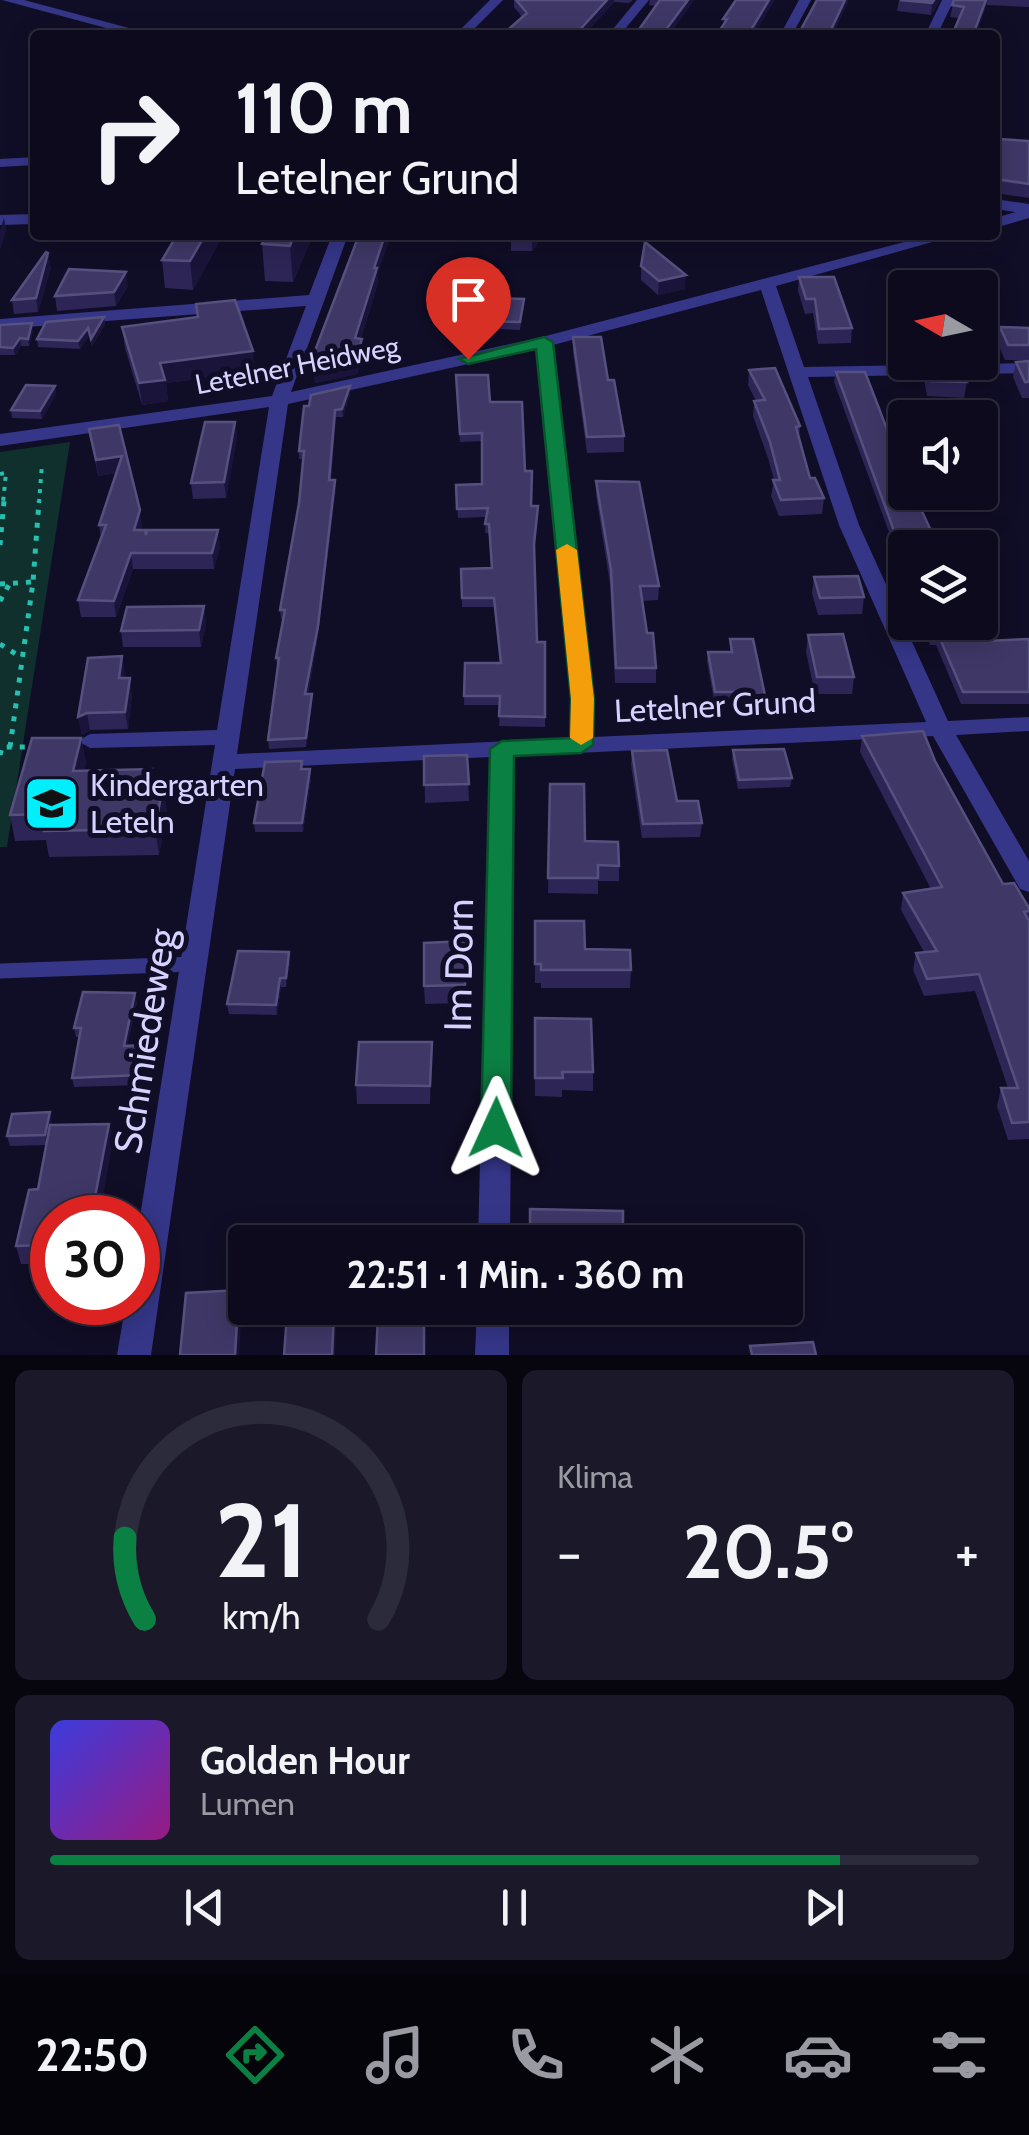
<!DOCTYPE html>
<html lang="de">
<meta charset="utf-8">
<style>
body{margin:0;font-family:Cabin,sans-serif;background:#1a1829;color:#f1f3f6;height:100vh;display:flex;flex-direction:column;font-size:38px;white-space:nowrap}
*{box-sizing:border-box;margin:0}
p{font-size:32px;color:#9a9aa3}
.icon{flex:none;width:55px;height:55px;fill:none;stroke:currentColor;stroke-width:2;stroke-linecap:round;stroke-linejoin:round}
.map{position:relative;height:1355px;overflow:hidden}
.side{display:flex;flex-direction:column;gap:15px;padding:15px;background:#07060f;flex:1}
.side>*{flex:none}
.hud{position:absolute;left:30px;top:30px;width:970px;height:210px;border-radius:10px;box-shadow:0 5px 25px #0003,0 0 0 2px #2c2b3b;background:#0c0a1c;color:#f1f3f6;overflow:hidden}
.needle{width:65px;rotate:279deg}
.buttons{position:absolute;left:888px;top:270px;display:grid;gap:20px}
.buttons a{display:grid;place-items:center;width:110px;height:110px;border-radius:10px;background:#0c0a1c;box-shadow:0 5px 25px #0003,0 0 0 2px #2c2b3b;font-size:50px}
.speed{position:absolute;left:30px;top:1195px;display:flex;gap:20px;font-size:50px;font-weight:700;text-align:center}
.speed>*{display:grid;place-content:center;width:130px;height:130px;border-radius:50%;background:#0c0a1c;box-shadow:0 5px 25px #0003,0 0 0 2px #2c2b3b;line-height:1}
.speed .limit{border:15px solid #d22;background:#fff;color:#111}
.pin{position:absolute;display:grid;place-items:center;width:85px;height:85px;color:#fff;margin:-102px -42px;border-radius:50% 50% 50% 0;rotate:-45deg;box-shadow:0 0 10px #0007}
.pin .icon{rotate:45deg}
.me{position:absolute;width:110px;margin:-55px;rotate:1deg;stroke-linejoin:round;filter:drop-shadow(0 0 8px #0008)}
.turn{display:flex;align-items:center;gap:35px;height:210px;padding:0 40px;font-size:45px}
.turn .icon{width:130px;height:130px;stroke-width:2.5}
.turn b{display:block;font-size:70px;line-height:85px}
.big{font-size:75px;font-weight:700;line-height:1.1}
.side .card{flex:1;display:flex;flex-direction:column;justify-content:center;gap:15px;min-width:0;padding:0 35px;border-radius:15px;background:#1a1829}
.side .dial{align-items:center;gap:0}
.dial svg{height:260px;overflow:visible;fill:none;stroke:#2c2b3b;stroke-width:7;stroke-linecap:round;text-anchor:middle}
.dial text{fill:#f1f3f6;stroke:none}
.song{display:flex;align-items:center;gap:30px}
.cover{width:120px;height:120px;border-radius:15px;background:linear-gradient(135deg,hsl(240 70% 55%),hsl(310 70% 35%))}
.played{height:10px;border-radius:5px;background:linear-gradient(90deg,#0b8043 85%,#2c2b3b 85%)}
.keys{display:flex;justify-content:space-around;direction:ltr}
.heat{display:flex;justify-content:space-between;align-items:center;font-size:55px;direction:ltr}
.side .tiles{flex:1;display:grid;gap:15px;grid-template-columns:1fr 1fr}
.card:last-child{grid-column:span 2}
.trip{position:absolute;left:228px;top:1225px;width:575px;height:100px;border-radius:10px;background:#0c0a1c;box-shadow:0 5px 25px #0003,0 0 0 2px #2c2b3b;font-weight:700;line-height:100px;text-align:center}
.dock{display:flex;height:160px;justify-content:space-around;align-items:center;background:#05040b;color:#9a9aa3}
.dock .icon{width:70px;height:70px}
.dock .active{color:#0b8043}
.dock b{font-size:45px;color:#f1f3f6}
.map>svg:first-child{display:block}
.green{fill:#10302e}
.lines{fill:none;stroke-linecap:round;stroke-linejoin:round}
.path-far1{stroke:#27bfaf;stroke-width:4;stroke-dasharray:4 6;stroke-linecap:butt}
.path{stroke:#27bfaf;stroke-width:5;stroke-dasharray:5 8;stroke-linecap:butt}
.service{stroke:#353688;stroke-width:15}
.minor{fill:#353688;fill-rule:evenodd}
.tertiary{fill:#353688;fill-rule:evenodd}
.wall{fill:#2d2555}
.shaded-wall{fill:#1a143a}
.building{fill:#3f3867;stroke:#56507f;stroke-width:2.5}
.route{fill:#0b8043;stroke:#07532c;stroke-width:2.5}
.slow{fill:#f59e0b}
.labels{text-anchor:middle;stroke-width:10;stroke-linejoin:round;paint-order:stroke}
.far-street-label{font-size:28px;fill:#d5d2ff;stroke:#100d26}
.street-label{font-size:32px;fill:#d5d2ff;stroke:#100d26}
.poi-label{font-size:32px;fill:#d5d2ff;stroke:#100d26;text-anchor:start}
.near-street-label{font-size:38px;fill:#d5d2ff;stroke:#100d26}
</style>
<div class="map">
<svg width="1029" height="1355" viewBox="0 0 1029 1355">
<rect width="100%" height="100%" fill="#100d26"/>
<polygon class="green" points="70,442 7,847 0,847 0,452"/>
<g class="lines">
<g class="path-far1">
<polyline points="976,235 981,238"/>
<polyline points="0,474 6,473 3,503"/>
<polyline points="39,503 42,464"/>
</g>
<g class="path">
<polyline points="0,545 4,501"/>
<polyline points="0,584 32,582"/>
<polyline points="0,601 10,583"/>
<polyline points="0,644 22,658"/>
<polyline points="10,747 33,582 39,501"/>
<polyline points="0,755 2,747 36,747"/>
</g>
<polyline class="service" points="0,971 194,964"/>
<g class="minor">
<polygon points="490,0 503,0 468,35 455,35"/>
<polygon points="637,0 649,0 620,35 608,35"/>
<polygon points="799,0 811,0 792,35 780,35"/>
<polygon points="942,0 954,0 937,35 925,35"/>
<polygon points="35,157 35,165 0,167 0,159"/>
<polygon points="1029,208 1029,218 995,228 995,218"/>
<polygon points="35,214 35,224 0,225 0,215"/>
<path d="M332,235h16l-57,157 251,-55 389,-102h26l-181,51 28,81 225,-4v10l-221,4 51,148 89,196 81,-4v14l-73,4 73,126v31l-9,-3 -87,-153 -419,20 -4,486h-32l12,-485 -255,12 -84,586h-34l9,-53h12v-73l77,-484 -125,3 -12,-7 12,-7 127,-4 52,-323 -269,39v-12l272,-38 34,-90 -306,23v-10l309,-24zM761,290l78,235 87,197 -333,15 1,-38 -41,-354zM536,349l36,350 -2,39 -333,16 51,-350z"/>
<polygon points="477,1308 509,1308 509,1355 475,1355"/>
</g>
<g class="tertiary">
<polygon points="2,0 24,0 155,35 132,35"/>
<polygon points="995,199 1029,204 1029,214 995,209"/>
</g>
</g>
<g class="wall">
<polygon points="514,0 633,0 629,3 614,2 584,35 502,35 522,17 514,7"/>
<polygon points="650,0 694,0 669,35 635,35 655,6 649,5"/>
<polygon points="899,0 940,0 931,15 897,11"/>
<polygon points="954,0 1029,0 1029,7 987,5 959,18 950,17"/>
<polygon points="1029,141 1029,198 995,193 995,152"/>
<polygon points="92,235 129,235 127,240 93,241"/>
<polygon points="177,235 223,235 193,290 165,288 162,260"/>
<polygon points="313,235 293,282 265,281 262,244"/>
<polygon points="359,235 398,235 396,241 389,241 377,274 378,283 361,338 362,339 363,355 357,374 315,383 313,356"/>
<polygon points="511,235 539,235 537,245 532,251 511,251"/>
<polygon points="808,235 834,235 834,240 808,239"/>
<polygon points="641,266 685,289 658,295 641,280"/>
<polygon points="51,267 38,312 14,314 12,300"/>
<polygon points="799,277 852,328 851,343 818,344 813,313 805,314 798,291"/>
<polygon points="128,286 116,306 57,311 55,296"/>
<polygon points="524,299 520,330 480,328 479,321"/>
<polygon points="196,304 255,372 166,383 168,401 142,405 125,348 122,327 197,317"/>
<polygon points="104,317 105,325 92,346 89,335 80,349 38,347 37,339"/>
<polygon points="0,325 33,330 29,346 21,346 15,355 0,355"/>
<polygon points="1000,327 1029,328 1029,360 1005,360 997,342"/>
<polygon points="573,337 608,380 624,436 624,452 587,453 573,352"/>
<polygon points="1029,361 1029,398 1022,398 1013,377 1016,362"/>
<polygon points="926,364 967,382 964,398 927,396 924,379"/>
<polygon points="749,370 800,426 799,438 810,478 824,498 822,514 779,516 771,496 774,480 768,458 753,416 754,401 756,401 748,385"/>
<polygon points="836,372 905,476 905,576 834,382"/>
<polygon points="456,375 490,402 525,471 532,506 538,506 534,550 537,642 545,642 545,727 499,726 500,705 464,705 465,663 500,663 494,607 462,607 461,569 492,568 489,533 485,533 486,517 458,518 456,485 482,484 482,441 460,442"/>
<polygon points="55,386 56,394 42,419 12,418 11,410"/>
<polygon points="350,386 350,394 343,417 336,417 331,480 335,480 336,488 318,635 308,694 312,694 312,702 306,747 269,749 268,740 278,666 277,666 276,658 284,619 281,619 280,610 299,503 303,459 299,459 299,451 309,406"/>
<polygon points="235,422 237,437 226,498 193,499 191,483"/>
<polygon points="119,425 142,527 141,530 146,535 220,547 214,569 133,569 116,617 81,617 78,600 101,538 99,525 117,473 98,476 89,429"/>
<polygon points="596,481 659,586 658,600 642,601 647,633 656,668 656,683 615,683 610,584 596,495"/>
<polygon points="814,577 864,597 862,614 818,615 812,593"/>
<polygon points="922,622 976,622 985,641 1029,639 1029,704 961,704 936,645 930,645"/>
<polygon points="206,623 201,647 123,647 121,631"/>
<polygon points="808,635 854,677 852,694 815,694 806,652"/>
<polygon points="730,639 767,705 766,714 742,714 740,701 714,701 707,661 708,652 730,652"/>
<polygon points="122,656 124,678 132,695 128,729 90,730 82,735 78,717"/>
<polygon points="862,736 935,761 1003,884 1029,908 1029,1139 1008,1140 997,1106 1001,1088 1008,1088 975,991 924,996 913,970 916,953 924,952 901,910 903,893 931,889 860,752"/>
<polygon points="81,738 86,763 84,771 154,785 167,811 159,855 49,857 46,840 15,841 10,815"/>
<polygon points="733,750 792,778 790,787 738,789 732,759"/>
<polygon points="632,751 677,801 702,823 700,837 642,838 631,765"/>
<polygon points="467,755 469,801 425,803 424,756"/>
<polygon points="302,761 303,769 310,769 311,778 303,832 255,832 254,823"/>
<polygon points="550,784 585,841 619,866 619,881 598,881 598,894 548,893"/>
<polygon points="535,921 585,949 631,970 630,988 541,988 541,983 535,983"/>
<polygon points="465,941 466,1003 425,1004 424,986"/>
<polygon points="289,952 290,961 286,987 281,987 277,1015 229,1014 227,1004"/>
<polygon points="137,1002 127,1046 143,1045 145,1055 141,1085 74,1087 72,1078 79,1037 76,1037 74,1028"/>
<polygon points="535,1018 593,1072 593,1091 562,1090 562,1097 535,1096"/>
<polygon points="432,1042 430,1104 357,1104 356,1085"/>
<polygon points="50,1112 51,1125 109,1124 113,1142 52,1218 52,1264 21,1264 16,1246 38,1189 47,1145 10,1146 7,1136"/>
</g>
<g class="shaded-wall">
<polygon points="607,0 614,0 614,2 584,35 575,35"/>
<polygon points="688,0 694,0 669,35 662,35"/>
<polygon points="769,0 775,0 754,35 748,35"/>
<polygon points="845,0 849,0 833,35 829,35"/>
<polygon points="934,0 940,0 931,15 932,3"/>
<polygon points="986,0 987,0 987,5 976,35 973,35"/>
<polygon points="4,218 6,230 0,251 0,231"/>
<polygon points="205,235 223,235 193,290 190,261"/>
<polygon points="294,235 313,235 293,282 290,246"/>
<polygon points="385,235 389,235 389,241 377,274 378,283 356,354 355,338 374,268"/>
<polygon points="534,235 539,235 537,245 532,251 532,237"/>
<polygon points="48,253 51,267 38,312 36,298"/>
<polygon points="126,272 128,286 116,306 114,292"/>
<polygon points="686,275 685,289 658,295 659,281"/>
<polygon points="104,317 105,325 92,346 91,339"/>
<polygon points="32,323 33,330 29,346 28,339"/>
<polygon points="88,328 89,335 80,349 78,341"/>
<polygon points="20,338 21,346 15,355 13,348"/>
<polygon points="362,339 363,355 357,374 315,383 314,367"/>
<polygon points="253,351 255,372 166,383 168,401 142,405 139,383 160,363"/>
<polygon points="55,386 56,394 42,419 40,411"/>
<polygon points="350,386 350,394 343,417 342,409"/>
<polygon points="235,422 237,437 226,498 224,482"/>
<polygon points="122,456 124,472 98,476 96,460"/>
<polygon points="335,480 336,488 318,635 306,702 305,694"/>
<polygon points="140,510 142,527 137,547 134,530"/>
<polygon points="218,530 220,547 214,569 212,553"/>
<polygon points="131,553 133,569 116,617 114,601"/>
<polygon points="204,606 206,623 201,647 199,630"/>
<polygon points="122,656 125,673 122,695 119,678"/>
<polygon points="130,678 132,695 128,729 125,712"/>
<polygon points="312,694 312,702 306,747 306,738"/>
<polygon points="87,713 90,730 82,735 78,717"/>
<polygon points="81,738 86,763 78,797 73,771"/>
<polygon points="152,769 156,795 148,785"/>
<polygon points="310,769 311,778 303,832 302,823"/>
<polygon points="163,785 167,811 159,855 155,829"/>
<polygon points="289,952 290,961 286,987 286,978"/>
<polygon points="280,978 281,987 277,1015 276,1005"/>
<polygon points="135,993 137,1002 125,1055 124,1046"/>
<polygon points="432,1042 432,1060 430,1104 430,1086"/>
<polygon points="143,1045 145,1055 141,1085 139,1075"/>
<polygon points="50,1112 52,1122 47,1145 45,1135"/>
<polygon points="109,1124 113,1142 99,1218 91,1218"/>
<polygon points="239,1290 242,1309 239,1355 235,1355"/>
<polygon points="334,1313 336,1332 335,1355 332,1355"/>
</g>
<g class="building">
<polygon points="516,0 607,0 575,35 502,35 527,13"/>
<polygon points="660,0 688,0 662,35 635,35"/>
<polygon points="736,0 769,0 748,35 717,35 727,19 723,19"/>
<polygon points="817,0 845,0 829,34 798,35"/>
<polygon points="900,0 934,0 932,3"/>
<polygon points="954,0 986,0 973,35 952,35 964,7 952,5"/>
<polygon points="999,139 1029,141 1029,184 995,179 995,152"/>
<polygon points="177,235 205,235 190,261 162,260"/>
<polygon points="266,235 294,235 290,246 262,244"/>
<polygon points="359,235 385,235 374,268 377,268 355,338 362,339 356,357 314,367 313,356"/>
<polygon points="511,235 534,235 532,237 511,237"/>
<polygon points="645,242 686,275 659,281 641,266"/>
<polygon points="46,252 48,253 36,298 12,300"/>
<polygon points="69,269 126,272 114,292 55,296"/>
<polygon points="799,277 834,277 852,328 819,329 815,299 806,299"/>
<polygon points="485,298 524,299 520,322 479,321"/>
<polygon points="235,300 253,351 160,363 165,380 139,383 122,327 198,317 196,304"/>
<polygon points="104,317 91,339 88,328 78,341 37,339 46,322"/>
<polygon points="32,323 28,339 20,338 13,348 0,347 0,325"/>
<polygon points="1000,327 1029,328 1029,345 1008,345"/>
<polygon points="573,337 601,337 608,380 614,380 624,436 587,437"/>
<polygon points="1029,361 1029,382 1025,382 1016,362"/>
<polygon points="962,363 967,382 930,381 926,364"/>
<polygon points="775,368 800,426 796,427 810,478 815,478 824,498 781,500 773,480 780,480 770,442 754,401 765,400 749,370"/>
<polygon points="836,372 865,372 905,476 905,492 913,492 939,548 905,548 905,561"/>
<polygon points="456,375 488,375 490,402 522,402 525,471 532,471 531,506 538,506 534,544 537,642 545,642 545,717 499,716 500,696 464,696 465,663 501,663 494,598 462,598 461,569 492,568 489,524 485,524 488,508 457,509 456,485 482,484 482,433 460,434"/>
<polygon points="26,385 55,386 40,411 11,410"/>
<polygon points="350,386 342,409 335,410 329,480 335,480 318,626 305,694 312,694 306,738 268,740 279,658 276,658 285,610 280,610 299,503 304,451 299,451 304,406 309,406 311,395"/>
<polygon points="205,422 235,422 224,482 191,483"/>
<polygon points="119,425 140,510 134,530 145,530 146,535 147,530 218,530 212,553 131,553 114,601 78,600 106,525 99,525 122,456 96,460 89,429"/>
<polygon points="596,481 639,482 659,586 640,586 647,633 653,633 656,668 616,668 611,570"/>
<polygon points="858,576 864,597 820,598 814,577"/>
<polygon points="204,606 199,630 121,631 127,607"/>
<polygon points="928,622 976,622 985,641 1029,639 1029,692 963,692 938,634 932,634"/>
<polygon points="843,634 854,677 817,677 808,635"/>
<polygon points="730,639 753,639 767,705 743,705 740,692 715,692 708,652 732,652"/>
<polygon points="122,656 119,678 130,678 125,712 87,713 78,717 88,658"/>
<polygon points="923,731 935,761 1003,884 1014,883 1029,908 1029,911 1024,912 1029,921 1029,1122 1012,1123 1001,1088 1018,1088 979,974 927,979 916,953 937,951 903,893 942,887 862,736"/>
<polygon points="32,738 81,738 73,771 152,769 148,785 163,785 155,829 44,831 48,814 10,815"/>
<polygon points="784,749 792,778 739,780 733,750"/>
<polygon points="667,750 677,801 698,801 702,823 643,824 632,751"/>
<polygon points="467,755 469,784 424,785 424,756"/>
<polygon points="302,761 301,769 310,769 302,823 254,823 265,762"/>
<polygon points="550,784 584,784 585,841 618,842 619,866 598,865 598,878 548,878"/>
<polygon points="535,921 584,921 585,949 630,950 631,970 541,970 541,964 535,964"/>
<polygon points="465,941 465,985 424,986 424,943"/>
<polygon points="238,951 289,952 286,978 280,978 276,1005 227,1004"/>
<polygon points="83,992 135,993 124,1046 143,1045 139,1075 72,1078 81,1028 74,1028"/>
<polygon points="535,1018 591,1019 593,1072 562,1072 563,1078 535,1078"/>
<polygon points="359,1042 432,1042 430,1086 356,1085"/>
<polygon points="50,1112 45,1135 7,1136 12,1114"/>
<polygon points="109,1124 91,1218 52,1218 52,1245 16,1246 29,1190 38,1189 50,1125"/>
<polygon points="530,1209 623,1211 623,1241 530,1242"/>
<polygon points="239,1290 235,1355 180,1355 186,1293"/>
<polygon points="334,1313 332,1355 284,1355 287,1315"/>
<polygon points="424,1316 424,1355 376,1355 378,1317"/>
<polygon points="813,1342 816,1355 752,1355 750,1346"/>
</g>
<polygon class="route" points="544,337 553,342 594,699 593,745 581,753 514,756 511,1128 507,1137 496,1140 485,1137 481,1128 490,749 502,741 570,738 571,699 536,349 468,364 459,359"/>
<polygon class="slow" points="567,544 577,550 594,699 593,738 581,745 570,738 571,699 556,550"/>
<defs>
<symbol id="school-square" viewBox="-11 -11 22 22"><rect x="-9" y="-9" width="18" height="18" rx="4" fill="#00effd" stroke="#100d26"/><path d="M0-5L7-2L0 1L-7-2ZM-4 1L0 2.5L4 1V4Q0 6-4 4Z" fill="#111"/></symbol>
</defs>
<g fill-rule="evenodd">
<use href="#school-square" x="20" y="772" width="63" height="63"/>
</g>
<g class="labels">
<g class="far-street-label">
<text transform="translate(297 365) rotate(-11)" y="10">Letelner Heidweg</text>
</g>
<g class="street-label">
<text transform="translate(715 706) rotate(-3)" y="11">Letelner Grund</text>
</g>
<g class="poi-label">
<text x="90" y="796">Kindergarten<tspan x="90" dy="37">Leteln</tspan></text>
</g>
<g class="near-street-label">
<text transform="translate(459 965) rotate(-89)" y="13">Im Dorn</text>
<text transform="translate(145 1041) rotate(-81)" y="13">Schmiedeweg</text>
</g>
</g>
</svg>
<div class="buttons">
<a><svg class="needle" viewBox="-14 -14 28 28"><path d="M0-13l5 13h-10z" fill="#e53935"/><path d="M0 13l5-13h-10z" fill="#9a9aa3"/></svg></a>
<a><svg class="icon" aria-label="sound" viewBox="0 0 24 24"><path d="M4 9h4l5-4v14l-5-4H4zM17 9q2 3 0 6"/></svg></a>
<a><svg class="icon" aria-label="layers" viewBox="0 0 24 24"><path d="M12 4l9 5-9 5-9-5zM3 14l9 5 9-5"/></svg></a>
</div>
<div class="speed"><div class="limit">30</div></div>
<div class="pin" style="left:468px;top:359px;background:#d93025"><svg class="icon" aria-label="arrive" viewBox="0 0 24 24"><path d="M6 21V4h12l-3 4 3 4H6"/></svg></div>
<svg class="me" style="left:496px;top:1128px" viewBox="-20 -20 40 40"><path d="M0-17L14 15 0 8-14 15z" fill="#0b8043" stroke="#fff" stroke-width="4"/></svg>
<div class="trip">22:51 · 1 Min. · 360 m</div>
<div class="hud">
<div class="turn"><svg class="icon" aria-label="right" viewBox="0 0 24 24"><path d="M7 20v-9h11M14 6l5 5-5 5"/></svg><div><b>110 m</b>Letelner Grund</div></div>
</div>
</div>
<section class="side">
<div class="tiles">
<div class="card dial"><svg viewBox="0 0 100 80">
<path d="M14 69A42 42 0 1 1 86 69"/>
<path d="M14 69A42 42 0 0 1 8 44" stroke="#0b8043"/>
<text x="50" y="56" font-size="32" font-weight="700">21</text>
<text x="50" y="72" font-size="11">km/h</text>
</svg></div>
<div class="card"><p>Klima</p>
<div class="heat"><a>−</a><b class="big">20.5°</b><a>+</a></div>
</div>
<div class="card">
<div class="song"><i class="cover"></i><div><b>Golden Hour</b><p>Lumen</p></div></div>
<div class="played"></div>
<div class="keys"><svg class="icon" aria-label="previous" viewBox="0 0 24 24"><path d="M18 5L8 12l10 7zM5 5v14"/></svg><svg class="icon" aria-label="pause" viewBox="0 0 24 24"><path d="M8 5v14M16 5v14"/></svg><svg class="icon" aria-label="next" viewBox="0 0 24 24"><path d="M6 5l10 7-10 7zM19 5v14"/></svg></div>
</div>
</div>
</section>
<nav class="dock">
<b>22:50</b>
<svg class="icon active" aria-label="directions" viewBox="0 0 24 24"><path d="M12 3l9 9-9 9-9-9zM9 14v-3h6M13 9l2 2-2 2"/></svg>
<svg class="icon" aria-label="music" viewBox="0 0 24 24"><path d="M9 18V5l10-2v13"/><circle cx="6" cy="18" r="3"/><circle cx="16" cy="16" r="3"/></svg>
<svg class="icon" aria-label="phone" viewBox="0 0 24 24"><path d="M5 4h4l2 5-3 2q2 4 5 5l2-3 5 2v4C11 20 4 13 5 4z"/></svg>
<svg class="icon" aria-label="climate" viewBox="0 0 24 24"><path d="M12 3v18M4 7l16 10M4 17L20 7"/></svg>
<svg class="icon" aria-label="car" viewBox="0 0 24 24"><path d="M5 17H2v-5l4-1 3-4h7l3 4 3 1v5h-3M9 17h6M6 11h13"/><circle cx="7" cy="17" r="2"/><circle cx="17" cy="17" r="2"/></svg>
<svg class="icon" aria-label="filters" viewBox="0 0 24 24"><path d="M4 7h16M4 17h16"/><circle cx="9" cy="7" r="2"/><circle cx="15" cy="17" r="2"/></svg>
</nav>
